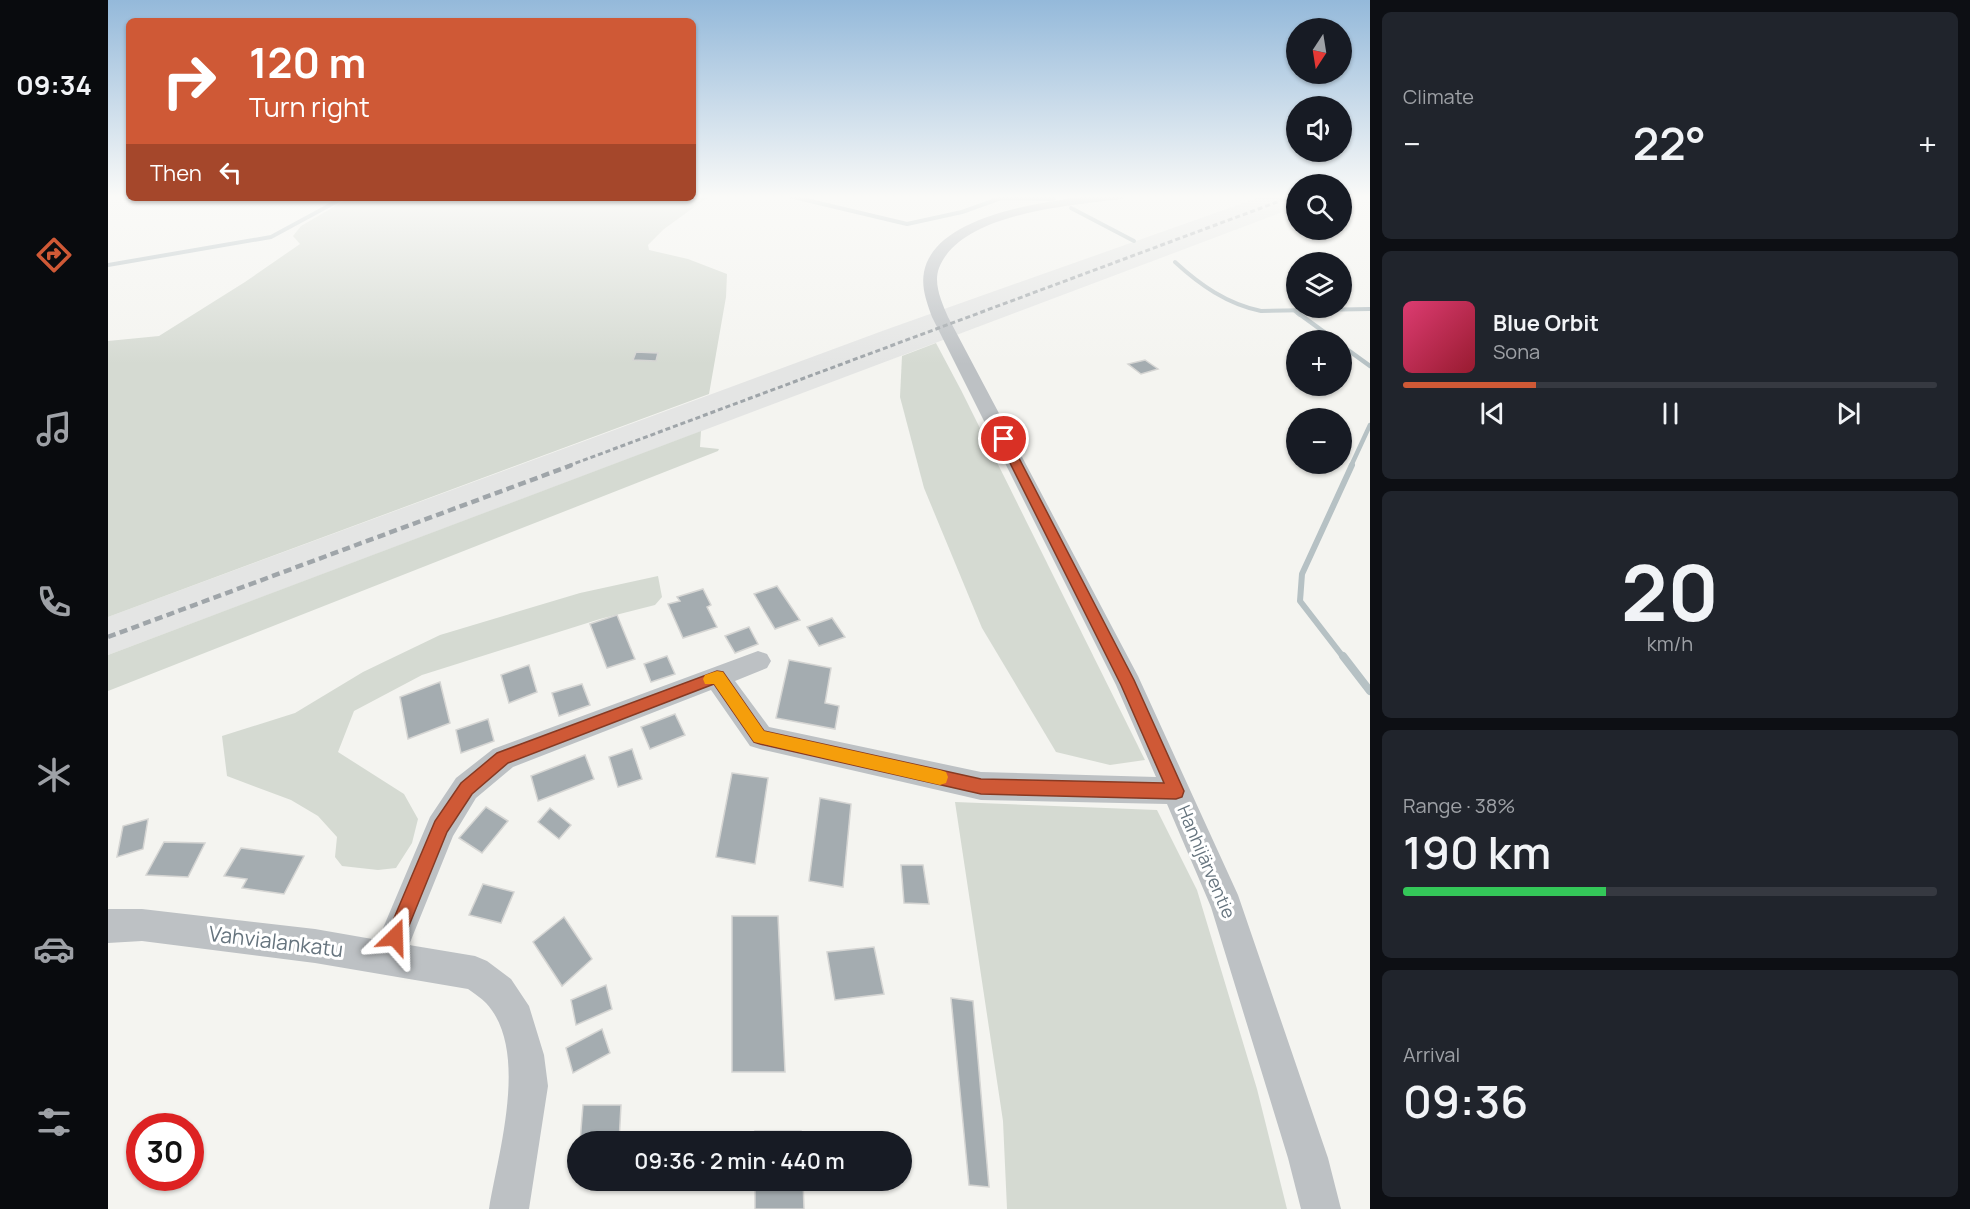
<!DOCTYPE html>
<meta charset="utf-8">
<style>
body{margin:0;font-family:Manrope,sans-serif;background:#20242c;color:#f1f3f6;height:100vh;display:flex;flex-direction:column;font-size:22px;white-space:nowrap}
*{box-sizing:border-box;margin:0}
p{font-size:20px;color:#9ea1a6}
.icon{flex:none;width:33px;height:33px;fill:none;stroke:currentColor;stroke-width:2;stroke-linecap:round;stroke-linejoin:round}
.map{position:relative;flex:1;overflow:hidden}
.panel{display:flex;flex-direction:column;gap:12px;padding:12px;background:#0d0f14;width:600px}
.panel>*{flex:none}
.banner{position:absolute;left:18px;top:18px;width:570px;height:183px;border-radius:9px;box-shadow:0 2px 4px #0004;background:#cf5936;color:#fff;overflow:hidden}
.needle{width:39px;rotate:192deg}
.tools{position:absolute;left:1178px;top:18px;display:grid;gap:12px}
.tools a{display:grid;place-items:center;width:66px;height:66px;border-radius:50%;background:#171b24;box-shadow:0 2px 4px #0004;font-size:30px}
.speed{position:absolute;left:18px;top:1113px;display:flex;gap:12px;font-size:30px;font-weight:700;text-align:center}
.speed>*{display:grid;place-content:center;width:78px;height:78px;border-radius:50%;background:#171b24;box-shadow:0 2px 4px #0004;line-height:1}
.speed .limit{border:9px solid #d22;background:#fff;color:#111}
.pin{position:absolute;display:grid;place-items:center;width:51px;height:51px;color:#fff;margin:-26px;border:3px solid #fff;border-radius:50%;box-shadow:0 2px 6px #0007}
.me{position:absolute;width:66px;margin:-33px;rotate:22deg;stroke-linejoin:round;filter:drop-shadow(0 0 4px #0008)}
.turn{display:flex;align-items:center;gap:21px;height:126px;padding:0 24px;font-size:27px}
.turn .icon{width:78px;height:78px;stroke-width:2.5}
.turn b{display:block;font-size:42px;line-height:51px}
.then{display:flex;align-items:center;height:57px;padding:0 24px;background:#0003;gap:12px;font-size:22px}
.big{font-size:45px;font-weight:600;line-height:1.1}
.panel .widget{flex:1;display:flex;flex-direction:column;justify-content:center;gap:9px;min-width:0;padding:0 21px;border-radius:9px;background:#20242c}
.panel .dial{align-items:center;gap:0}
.dial b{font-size:78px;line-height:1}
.song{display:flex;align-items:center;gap:18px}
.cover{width:72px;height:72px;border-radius:9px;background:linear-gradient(135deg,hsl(340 70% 55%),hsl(350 70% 35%))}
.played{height:6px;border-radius:3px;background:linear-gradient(90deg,#cf5936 25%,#363941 25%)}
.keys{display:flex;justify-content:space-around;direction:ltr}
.heat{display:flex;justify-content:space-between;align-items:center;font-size:33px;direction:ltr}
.charge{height:9px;border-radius:4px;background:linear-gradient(90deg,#34c759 38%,#363941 0)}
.trip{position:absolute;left:459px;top:1131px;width:345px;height:60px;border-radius:30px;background:#171b24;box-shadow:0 2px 4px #0004;font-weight:600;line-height:60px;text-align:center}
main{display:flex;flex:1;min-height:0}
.tab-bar{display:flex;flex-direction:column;width:108px;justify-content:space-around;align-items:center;background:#090b0e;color:#9ea1a6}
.tab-bar .icon{width:42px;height:42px}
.tab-bar .current{color:#cf5936}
.tab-bar b{font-size:27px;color:#f1f3f6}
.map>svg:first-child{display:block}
.built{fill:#e4e5e4}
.green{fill:#d5dad2}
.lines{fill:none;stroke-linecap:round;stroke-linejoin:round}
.stream-far3{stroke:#b6c1c4;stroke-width:4}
.stream-far2{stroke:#b6c1c4;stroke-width:4.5}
.stream-far1{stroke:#b6c1c4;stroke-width:6}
.stream{stroke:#b6c1c4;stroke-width:8}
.building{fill:#a4acb0;stroke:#d5d5d3;stroke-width:1.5}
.minor{fill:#bdc1c4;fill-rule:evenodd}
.rail-far1{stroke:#9fa5a9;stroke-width:3;stroke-dasharray:5 3;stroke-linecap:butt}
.rail{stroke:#9fa5a9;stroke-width:4.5;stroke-dasharray:8 4.5;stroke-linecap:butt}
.route{fill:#cf5936;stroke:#873a23;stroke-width:1.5}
.slow{fill:#f59e0b}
.labels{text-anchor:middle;stroke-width:6;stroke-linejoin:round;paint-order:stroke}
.street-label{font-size:18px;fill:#66747e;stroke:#fff}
.near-street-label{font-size:21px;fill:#66747e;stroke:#fff}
</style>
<main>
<nav class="tab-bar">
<b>09:34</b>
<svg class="icon current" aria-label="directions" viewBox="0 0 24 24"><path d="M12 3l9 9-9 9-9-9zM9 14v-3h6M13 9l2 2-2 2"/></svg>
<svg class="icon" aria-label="music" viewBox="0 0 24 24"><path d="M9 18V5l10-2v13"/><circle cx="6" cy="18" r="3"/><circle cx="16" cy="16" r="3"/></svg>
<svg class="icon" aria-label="phone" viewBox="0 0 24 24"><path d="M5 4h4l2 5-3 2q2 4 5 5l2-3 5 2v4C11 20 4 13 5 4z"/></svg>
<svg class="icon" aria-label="climate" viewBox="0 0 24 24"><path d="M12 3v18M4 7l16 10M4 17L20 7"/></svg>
<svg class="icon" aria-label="car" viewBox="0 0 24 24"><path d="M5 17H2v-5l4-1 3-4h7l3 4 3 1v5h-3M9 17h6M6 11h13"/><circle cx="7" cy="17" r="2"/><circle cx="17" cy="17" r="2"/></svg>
<svg class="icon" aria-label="filters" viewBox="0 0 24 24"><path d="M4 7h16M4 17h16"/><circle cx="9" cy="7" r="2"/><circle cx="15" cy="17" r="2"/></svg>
</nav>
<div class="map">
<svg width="1262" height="1209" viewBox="0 0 1262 1209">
<rect width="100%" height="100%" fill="#f4f4f0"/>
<polygon class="built" points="1158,195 1188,195 1188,207 0,655 0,617 777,330"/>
<g class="green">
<polygon points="585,195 603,195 556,229 540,245 541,250 580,259 619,274 618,297 601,394 0,617 0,341 51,336 137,282 192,244 185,236 193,226 241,198 585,198"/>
<polygon points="828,343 854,392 1037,760 1002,765 948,752 874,628 816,488 792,397 794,356"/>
<polygon points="593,431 592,447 611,449 610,451 0,691 0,655"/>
<polygon points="550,576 554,597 547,605 492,619 314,675 246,711 230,752 296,794 310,819 304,843 288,868 270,870 234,866 227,857 229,837 210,816 183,800 119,776 114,736 187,713 255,672 332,635 472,593"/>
<polygon points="847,802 1049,810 1089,890 1149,1089 1179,1209 899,1209 895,1121"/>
</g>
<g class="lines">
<g class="stream-far3">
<polyline points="677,195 799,224 854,212 893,198 946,199"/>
<polyline points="963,208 1026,241"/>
<path d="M1067,262c25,23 52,42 86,49l109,-2"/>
<polyline points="0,265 163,237 235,198"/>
<polyline points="1187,311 1192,315"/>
</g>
<g class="stream-far2">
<polyline points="1190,313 1227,340"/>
<polyline points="1233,345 1262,366"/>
<polyline points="1243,466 1262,425"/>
</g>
<polyline class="stream-far1" points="1236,658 1192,601 1194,574 1244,465"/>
<polyline class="stream" points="1235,656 1262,691"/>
</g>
<g class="building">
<polygon points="528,352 550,353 548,361 525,360"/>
<polygon points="1037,360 1050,369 1033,374 1020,364"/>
<polygon points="669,586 692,620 667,629 646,594"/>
<polygon points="595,589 603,605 599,607 609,627 575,638 560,604 572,601 569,597"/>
<polygon points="509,615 527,659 499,668 482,624"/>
<polygon points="724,618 737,637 711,646 699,627"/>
<polygon points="641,627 650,644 627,653 617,636"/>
<polygon points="559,656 567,674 543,682 536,664"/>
<polygon points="681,660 723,668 717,703 731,706 727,729 668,718"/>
<polygon points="421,665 429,692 401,703 393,675"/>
<polygon points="332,682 342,723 300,739 292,697"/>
<polygon points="474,684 482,705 451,716 444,693"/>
<polygon points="567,714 577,735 542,749 533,727"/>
<polygon points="380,719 386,741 353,753 348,730"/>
<polygon points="524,749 534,779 510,787 501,757"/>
<polygon points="477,755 486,779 430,801 423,776"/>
<polygon points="624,773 660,778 647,864 608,857"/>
<polygon points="712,798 743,804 735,887 701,881"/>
<polygon points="378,807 400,821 374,853 351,838"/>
<polygon points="442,808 463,825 451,839 430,822"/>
<polygon points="40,819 35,849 9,857 15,826"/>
<polygon points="56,842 97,843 80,877 38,875"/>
<polygon points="133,848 196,856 176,894 134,888 139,879 116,876"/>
<polygon points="793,865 815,865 821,904 796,903"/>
<polygon points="375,884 406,892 393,923 361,915"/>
<polygon points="624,916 670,916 677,1072 624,1072"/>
<polygon points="456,917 484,959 454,986 425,942"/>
<polygon points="766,947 776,994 727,1000 719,952"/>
<polygon points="498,985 504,1009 468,1025 463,1000"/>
<polygon points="843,998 865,1001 881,1187 861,1185"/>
<polygon points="494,1029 502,1053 465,1073 458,1048"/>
<polygon points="475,1105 513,1105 511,1142 472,1142"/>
<polygon points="647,1131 693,1131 694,1142 647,1142"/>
<polygon points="647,1180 695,1180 696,1209 647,1209"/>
</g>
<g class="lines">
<path class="minor" d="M988,195h31l-6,4c-51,7 -160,13 -182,69 -6,16 3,35 9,49l190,359 100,219 90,263 13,51h-40l-13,-51 -77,-251 -44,-103 -186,-4 -221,-51 -10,-3 -39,-56 -198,77 -37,31 -23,38 -44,109 66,11 12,5 24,18 18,27 15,49 4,31 -19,123h-40c9,-56 41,-159 -3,-206 -5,-5 -12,-10 -18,-14l-153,-26 -173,-22 -34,2v-34h34l173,20 63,11 52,-123 26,-39 37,-29 265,-98 9,3 4,7 -4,7 -32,13 34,46 212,45 175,5 -40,-92 -184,-368c-5,-14 -11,-29 -8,-45 11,-58 125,-71 172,-77z"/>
<polyline class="rail-far1" points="460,466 1188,195"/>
<polyline class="rail" points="0,637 464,465"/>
</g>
<linearGradient id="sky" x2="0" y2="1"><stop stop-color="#94b9da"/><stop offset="0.54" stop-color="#fafaf8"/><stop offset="1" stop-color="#fafaf8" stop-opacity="0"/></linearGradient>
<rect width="1262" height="364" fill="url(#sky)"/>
<polygon class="route" points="896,436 901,439 1026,680 1076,791 1074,797 1068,799 873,794 652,744 646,742 606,684 400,763 364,794 339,832 294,943 287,946 280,943 278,937 327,821 353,783 389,753 609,671 615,672 656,731 873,779 1056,783 1013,685 890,439"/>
<polygon class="slow" points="609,671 615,672 656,731 832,770 838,772 840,777 838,783 832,785 646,742 606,684 597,684 595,679 597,675"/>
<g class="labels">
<g class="street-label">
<text transform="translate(1098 862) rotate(67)" y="6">Hanhijärventie</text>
</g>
<g class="near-street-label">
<text transform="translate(168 942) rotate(7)" y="7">Vahvialankatu</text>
</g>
</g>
</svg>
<div class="tools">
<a><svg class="needle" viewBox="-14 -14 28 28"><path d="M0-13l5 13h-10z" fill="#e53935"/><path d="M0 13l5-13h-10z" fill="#9ea1a6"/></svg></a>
<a><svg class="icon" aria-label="sound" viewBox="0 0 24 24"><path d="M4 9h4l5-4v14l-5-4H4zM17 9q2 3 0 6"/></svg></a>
<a><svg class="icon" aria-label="search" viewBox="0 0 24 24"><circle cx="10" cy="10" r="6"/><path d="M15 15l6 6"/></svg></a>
<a><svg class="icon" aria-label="layers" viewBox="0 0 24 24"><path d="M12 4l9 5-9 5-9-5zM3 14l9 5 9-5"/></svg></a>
<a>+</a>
<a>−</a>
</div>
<div class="speed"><div class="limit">30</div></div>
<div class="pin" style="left:896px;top:439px;background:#d93025"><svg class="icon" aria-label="arrive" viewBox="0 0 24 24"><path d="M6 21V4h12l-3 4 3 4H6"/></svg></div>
<svg class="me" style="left:287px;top:937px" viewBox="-20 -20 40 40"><path d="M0-17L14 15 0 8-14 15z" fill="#cf5936" stroke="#fff" stroke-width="4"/></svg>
<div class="trip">09:36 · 2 min · 440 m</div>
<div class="banner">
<div class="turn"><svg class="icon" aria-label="right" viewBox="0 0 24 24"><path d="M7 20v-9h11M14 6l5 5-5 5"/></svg><div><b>120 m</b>Turn right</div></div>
<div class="then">Then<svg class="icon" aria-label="left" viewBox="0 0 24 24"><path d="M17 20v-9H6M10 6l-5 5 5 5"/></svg></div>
</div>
</div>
<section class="panel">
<div class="widget"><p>Climate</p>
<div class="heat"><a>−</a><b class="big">22°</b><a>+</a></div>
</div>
<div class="widget">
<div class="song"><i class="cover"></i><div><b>Blue Orbit</b><p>Sona</p></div></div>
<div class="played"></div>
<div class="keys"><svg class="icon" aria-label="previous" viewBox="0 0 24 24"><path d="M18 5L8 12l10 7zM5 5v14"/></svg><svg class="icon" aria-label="pause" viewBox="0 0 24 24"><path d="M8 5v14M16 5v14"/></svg><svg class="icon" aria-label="next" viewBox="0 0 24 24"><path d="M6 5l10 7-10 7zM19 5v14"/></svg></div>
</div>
<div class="widget dial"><b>20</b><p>km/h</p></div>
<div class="widget"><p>Range · 38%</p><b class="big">190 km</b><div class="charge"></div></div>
<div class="widget"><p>Arrival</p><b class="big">09:36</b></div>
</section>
</main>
